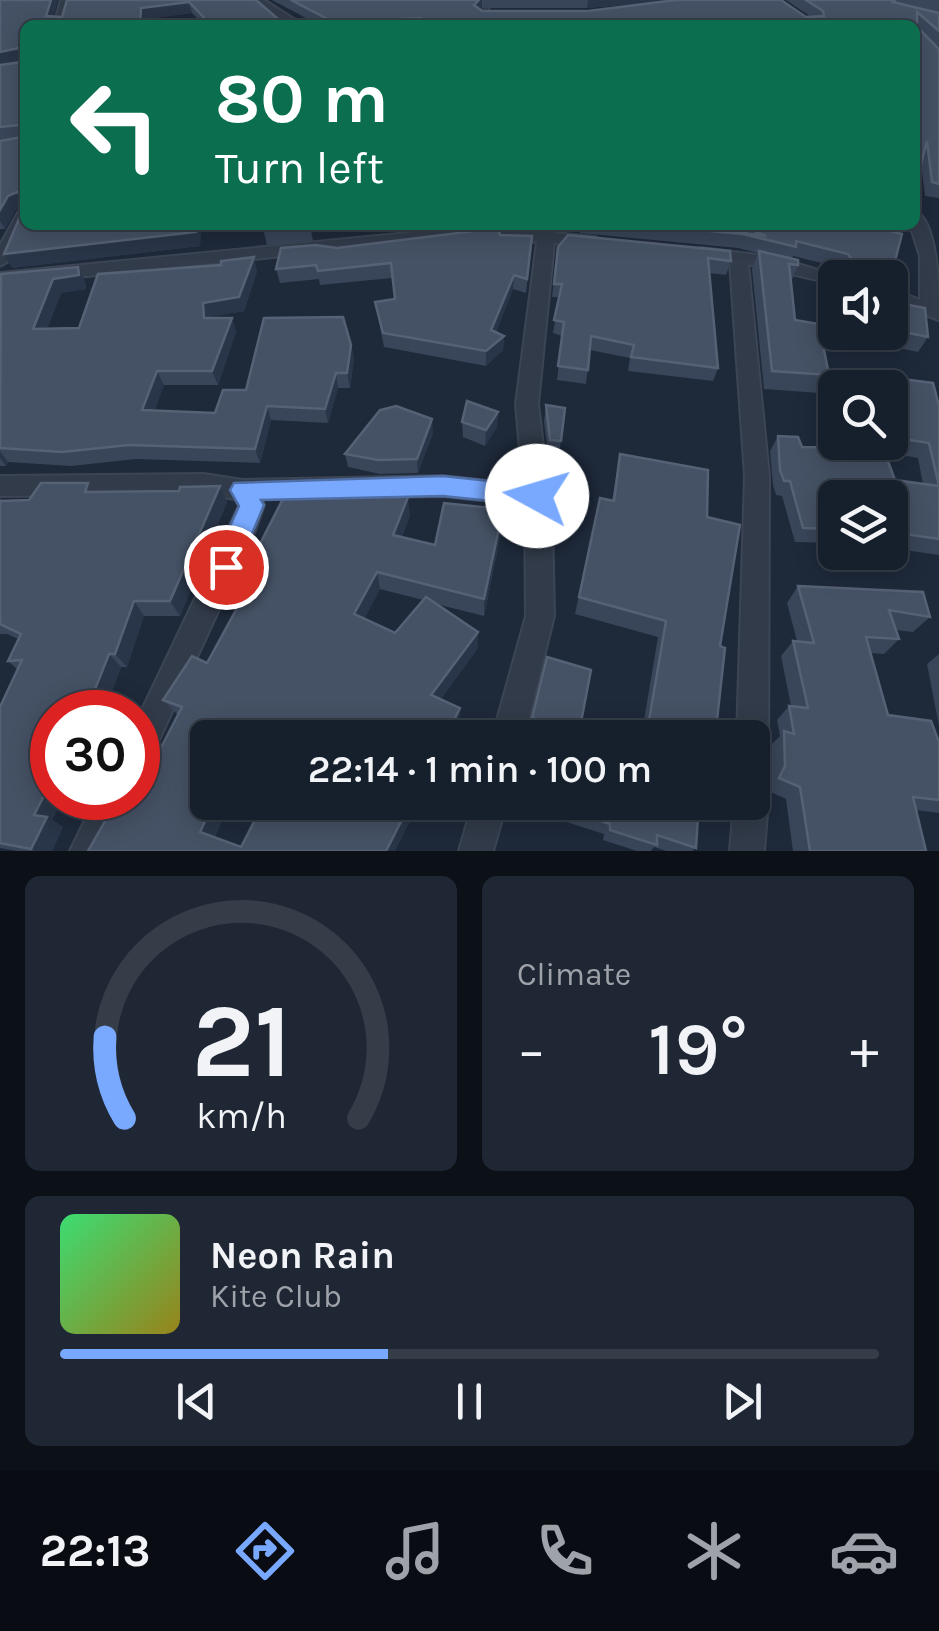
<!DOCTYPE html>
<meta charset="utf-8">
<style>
body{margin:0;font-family:Karla,sans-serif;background:#1f2734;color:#f1f3f6;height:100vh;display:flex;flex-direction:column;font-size:38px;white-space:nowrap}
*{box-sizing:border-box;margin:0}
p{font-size:32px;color:#9ea2a9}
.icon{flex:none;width:55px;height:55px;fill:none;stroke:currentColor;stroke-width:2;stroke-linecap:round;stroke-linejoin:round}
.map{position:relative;height:851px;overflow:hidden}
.side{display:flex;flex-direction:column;gap:25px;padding:25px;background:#0c1118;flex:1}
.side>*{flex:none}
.banner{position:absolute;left:20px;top:20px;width:900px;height:210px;border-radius:15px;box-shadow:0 5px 25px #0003,0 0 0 2px #353d48;background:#0b6e4f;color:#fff;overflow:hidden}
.tools{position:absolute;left:818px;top:260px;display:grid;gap:20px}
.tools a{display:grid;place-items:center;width:90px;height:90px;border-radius:15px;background:#161f2c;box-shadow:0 5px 25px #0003,0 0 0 2px #353d48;font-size:50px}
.speed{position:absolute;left:30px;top:690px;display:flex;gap:20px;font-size:50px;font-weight:700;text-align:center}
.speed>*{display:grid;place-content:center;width:130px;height:130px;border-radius:50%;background:#161f2c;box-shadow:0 5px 25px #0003,0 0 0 2px #353d48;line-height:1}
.speed .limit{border:15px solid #d22;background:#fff;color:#111}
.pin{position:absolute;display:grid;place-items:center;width:85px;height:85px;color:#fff;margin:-42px;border:5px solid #fff;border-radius:50%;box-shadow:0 2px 10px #0007}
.me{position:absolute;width:110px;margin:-55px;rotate:276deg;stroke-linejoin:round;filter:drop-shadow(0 0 8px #0008)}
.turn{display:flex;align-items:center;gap:35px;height:210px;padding:0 30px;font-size:45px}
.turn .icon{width:130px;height:130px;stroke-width:2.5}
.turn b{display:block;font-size:70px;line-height:85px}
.big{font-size:75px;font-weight:600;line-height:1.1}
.side .widget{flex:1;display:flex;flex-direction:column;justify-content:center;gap:15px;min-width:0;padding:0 35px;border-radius:15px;background:#1f2734}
.side .dial{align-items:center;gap:0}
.dial svg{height:260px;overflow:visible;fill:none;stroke:#353d48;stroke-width:7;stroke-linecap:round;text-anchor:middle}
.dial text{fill:#f1f3f6;stroke:none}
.song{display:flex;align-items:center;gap:30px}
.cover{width:120px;height:120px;border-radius:15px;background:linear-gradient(135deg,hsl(140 70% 55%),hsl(50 70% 35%))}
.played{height:10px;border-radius:5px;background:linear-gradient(90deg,#79a9ff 40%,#353d48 40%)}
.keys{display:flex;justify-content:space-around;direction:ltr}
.heat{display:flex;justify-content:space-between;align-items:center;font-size:55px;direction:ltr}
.side .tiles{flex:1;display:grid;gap:25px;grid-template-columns:1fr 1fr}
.widget:last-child{grid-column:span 2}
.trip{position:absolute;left:190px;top:720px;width:580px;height:100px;border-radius:15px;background:#161f2c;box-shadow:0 5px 25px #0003,0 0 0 2px #353d48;font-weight:600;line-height:100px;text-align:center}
.dock{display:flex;height:160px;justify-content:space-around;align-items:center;background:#090c12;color:#9ea2a9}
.dock .icon{width:70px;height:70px}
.dock .active{color:#79a9ff}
.dock b{font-size:45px;color:#f1f3f6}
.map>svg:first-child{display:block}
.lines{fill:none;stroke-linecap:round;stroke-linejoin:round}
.street-casing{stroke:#3c4554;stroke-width:4}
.street{fill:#323b4a;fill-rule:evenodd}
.wall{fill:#394559;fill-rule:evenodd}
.shaded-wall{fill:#293548}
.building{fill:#455265;stroke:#556174;stroke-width:2.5}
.route{fill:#79a9ff;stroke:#4f6ea6;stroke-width:2.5}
</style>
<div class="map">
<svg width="939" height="851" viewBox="0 0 939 851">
<rect width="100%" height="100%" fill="#1e293a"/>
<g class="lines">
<defs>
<g id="street">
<polygon points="61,0 71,0 64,25 54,25"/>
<polygon points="252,0 264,0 303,25 290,25"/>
<polygon points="480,0 490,0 485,25 475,25"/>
<path d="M25,209c0,18 -4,48 -25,57v-21l19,-34z"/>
<path d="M915,210c24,13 24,83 24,110l-49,-18v-13l30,11v-44l-10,-31h5z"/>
<polygon points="539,225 555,225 555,233 595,237 604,242 595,247 554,243 538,404 552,521 554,616 524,738 492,738 526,616 525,505 443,496 262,499 264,505 254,533 149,762 138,767 138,718 239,506 235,499 204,494 0,496 0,476 204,474 243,480 443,476 523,485 516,404 537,242 498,238 439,240 0,285 0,273 439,230 498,228 538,232"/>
<polygon points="701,248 775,257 844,278 835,278 835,284 748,264 769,476 768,778 762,790 768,802 764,851 730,851 734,802 752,802 752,738 737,738 745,476 730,262 695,257 692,253"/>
<polygon points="96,798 131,798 105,851 70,851"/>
<polygon points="473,802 507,802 493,851 459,851"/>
</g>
</defs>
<use href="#street" class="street-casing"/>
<use href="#street" class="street"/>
</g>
<g class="wall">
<polygon points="0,0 54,16 62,17 66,0 256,0 285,25 203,25 192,13 145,19 25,225 201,225 200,246 12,268 20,207 16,209 5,229 0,229"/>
<path d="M272,0h509l25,17h5l-25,-17h153v47l-18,-16 18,18v149l-14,-2 -4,-33 -6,15v-153h-596zM671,1l-83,10 -108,-1 2,-2h105z"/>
<polygon points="262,225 310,225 313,241 267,245"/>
<polygon points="466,225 506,225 467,227"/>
<polygon points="558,225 732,225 731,231 750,233 752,225 805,225 820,228 821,225 867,225 894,265 888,278 843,278 845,273 842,268 793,256 792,258 798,265 791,282 795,320 829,375 820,393 764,389 752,269 758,253 738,248 580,233 580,229"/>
<polygon points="500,235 532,236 526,293 513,289 496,332 504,336 503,350 486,366 384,347 375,302 395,299 392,278 320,285 319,279 280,283 276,269 337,248"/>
<polygon points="568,235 731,261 726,275 709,273 718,368 713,381 628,371 630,358 590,350 586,384 557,380 562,336 553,333 559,297 552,297 558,247"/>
<polygon points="257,271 244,311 208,317 232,318 236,332 218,385 164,385 154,410 215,413 246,390 351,345 354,359 350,388 338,388 328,423 271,420 260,463 136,459 71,466 8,462 6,466 0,466 0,279 85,281 86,289 61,293 47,329 79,328"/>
<polygon points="893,302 928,337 918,352 885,345 885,332 890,332 890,306"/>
<path d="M846,372l87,11 6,23v149l-49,-7v-50h-55v45l-40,-1 -13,-46 -6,-1 -3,-10 -3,-34 8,-15 20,1 4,10 32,1 3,-6h53v-54h-52zM885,452l33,6 5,26 -28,-4z"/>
<polygon points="546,405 565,408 559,456 548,455 544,421"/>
<polygon points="498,412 497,427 485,446 463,437 462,422"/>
<polygon points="433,433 418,473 380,474 348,467 345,454"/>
<polygon points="620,454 707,517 720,646 715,738 641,738 658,637 575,614 600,498 612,500"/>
<polygon points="220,486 227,502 180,616 144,616 127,667 121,667 104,712 52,712 52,820 63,827 52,851 17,851 0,848 0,707 18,670 8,661 18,639 7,634 0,634 0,498 3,501 29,500 94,492 179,491"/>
<path d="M410,515l-8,22 33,8 67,-17 -18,88 -48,-12 42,44 -37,51 19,24 -7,15h-245v64h22l-15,35 26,10 154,4h-307l42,-44 48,-92 -15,-15 44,-37 38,-70 -5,-10zM380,589l43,11 -28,33 -31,-14z"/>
<polygon points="798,586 930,617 913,632 896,630 899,639 884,654 870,653 888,715 939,742 939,813 916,810 926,851 793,851 786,799 766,790 772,778 772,744 780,736 777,720 789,706 791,706 781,656 793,641 797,641 787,603"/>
<polygon points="939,654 939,726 927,664"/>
<polygon points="547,657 578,738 545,737 529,732"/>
<polygon points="530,802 699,802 696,848 692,851 666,851 654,847 651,851 637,851 603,840 604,834 529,810"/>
</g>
<g class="shaded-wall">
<polygon points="51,0 58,0 52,25 46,16"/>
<polygon points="479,0 482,0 482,8 473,16 474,5"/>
<polygon points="588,0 678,0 587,8"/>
<polygon points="189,2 192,13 145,19 144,25 140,25 141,8"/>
<polygon points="400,19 401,25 379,25"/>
<polygon points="19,48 25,59 0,65 0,52"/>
<polygon points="17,192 24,205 16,209 5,229 0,221 0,210 8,196"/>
<polygon points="196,225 201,225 200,246 12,268 4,254"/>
<polygon points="254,257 257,271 244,311 208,317 210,332 204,318 203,303"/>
<polygon points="78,267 85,281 86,289 61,293 42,343 33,329 53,279"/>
<polygon points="514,275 513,289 491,344 491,330"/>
<polygon points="232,318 236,332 218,385 212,371"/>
<polygon points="504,336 503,350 486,366 486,351"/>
<polygon points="351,345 354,359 350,388 347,373"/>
<polygon points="157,371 164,385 150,424 142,410"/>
<polygon points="336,373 338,388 328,423 325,409"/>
<polygon points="267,406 271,420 260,463 255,449"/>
<polygon points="498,412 497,427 485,446 486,430"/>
<polygon points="432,419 433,433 418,473 417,459"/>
<polygon points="0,451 8,462 6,466 0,458"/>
<polygon points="220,486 227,502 180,616 170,601"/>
<polygon points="408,497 410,515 396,553 393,535"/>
<polygon points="503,509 502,528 484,616 484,599"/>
<polygon points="377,572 380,589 358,631 354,614"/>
<polygon points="134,601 144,616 127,667 115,654"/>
<polygon points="478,632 478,648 433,710 431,695"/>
<polygon points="109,654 121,667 104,712 86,712"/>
<polygon points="460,708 460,723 453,738 445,738"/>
<polygon points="52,780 52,798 64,798 52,820 63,827 52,851 36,851 31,849 34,815"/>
<polygon points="214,802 230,802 213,842 200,832"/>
<polygon points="411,802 420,802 395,851 386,851"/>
</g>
<g class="building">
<polygon points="0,0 51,0 46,16 62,17 67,0 256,0 285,25 211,25 189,2 141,8 140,25 25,25 25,225 196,225 196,232 4,254 19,219 22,196 17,192 8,196 0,210 0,141 22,137 19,125 0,127 0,65 22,62 19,48 0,52"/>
<polygon points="291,0 479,0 474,5 482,11 588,11 676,0 781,0 806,17 824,16 823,11 806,0 895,0 893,2 939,13 939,31 917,12 917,27 939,49 939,184 932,182 927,141 920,168 915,138 915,25 425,25 421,18 400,19 379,25 339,25"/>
<polygon points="645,225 732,225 731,231 766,236 752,230 754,225 805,225 820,228 822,225 867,225 902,234 894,265 880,261 880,278 847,278 847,268 855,264 848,254 796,241 796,247 743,234"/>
<polygon points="498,228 500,235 532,236 527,279 514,275 491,330 504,336 486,351 383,333 375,302 395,299 391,263 318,271 316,265 276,269 281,248 316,245 337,248"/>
<polygon points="568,235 730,251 731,261 708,258 718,368 631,357 634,345 591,336 588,370 558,366 564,322 554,320 562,284 554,284 558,247"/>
<polygon points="759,251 798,260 798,265 789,264 795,320 819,324 829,375 772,371"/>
<polygon points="254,257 239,297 203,303 204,318 232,318 212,371 157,371 142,410 215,413 223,390 246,390 264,318 343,317 351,345 347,373 336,373 325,409 267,406 255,449 129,445 62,452 0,448 1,274 78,267 79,275 53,279 33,329 79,328 98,274 221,265 221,261"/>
<polygon points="893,302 925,308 928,337 894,330"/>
<polygon points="846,372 933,383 939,406 939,539 890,532 890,498 835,498 835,529 803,528 790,481 784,481 780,470 778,436 798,437 802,447 844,448 842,442 881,442 895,480 939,486 929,443 891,437 890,388 849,388"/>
<polygon points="467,401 498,412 486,430 462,422"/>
<polygon points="546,405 565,408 561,441 550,440"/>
<polygon points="396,406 432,419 417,459 378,460 345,454 380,410"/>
<polygon points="620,454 708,470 707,517 740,525 720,646 725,648 715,738 646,738 666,621 579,597 600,498 614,501"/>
<polygon points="41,483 88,483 85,492 179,491 180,487 220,486 170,601 134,601 115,654 109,654 86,712 52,712 52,780 34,815 47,817 31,849 0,843 0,707 22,660 8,661 21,634 0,624 0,501 29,500"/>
<polygon points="291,483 345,483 408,497 393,535 435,545 444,503 503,509 484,599 377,572 354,614 395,633 426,597 478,632 431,695 460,708 445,738 254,738 245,734 243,738 208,738 208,802 214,802 200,832 241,847 261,808 265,809 269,802 411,802 386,851 88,851 116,802 130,807 135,798 138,798 138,792 182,707 163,700 192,656 207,663 249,586 240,583"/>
<polygon points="798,586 923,592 930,617 889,610 899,639 866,637 888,715 931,721 939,742 939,800 913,797 926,851 810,851 800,787 779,778 785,766 784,731 794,734 789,706 808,708 793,641 814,643"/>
<polygon points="547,657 591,670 578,738 545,738 548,723 532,718"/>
<polygon points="544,802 699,802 696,848 657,835 657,845 610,830 610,824"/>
</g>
<polygon class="route" points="443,476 537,486 549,496 537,506 443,496 261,500 264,505 235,575 216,575 212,567 239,506 230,490 234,483"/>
</svg>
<div class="tools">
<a><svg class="icon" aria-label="sound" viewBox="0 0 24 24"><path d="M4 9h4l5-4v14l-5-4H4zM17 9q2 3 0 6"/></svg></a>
<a><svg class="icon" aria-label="search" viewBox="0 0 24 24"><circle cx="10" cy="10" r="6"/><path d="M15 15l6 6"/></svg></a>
<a><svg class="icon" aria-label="layers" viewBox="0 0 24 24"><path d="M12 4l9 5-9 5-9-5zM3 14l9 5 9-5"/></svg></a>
</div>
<div class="speed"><div class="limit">30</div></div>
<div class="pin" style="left:226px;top:567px;background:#d93025"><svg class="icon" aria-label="arrive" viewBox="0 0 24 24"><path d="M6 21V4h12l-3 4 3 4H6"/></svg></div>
<svg class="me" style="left:537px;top:496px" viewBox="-20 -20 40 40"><circle r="19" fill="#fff"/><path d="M0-13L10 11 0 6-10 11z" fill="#79a9ff"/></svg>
<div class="trip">22:14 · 1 min · 100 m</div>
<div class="banner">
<div class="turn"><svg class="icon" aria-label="left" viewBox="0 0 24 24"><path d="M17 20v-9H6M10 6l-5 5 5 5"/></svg><div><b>80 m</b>Turn left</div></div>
</div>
</div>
<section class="side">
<div class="tiles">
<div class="widget dial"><svg viewBox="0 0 100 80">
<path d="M14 69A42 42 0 1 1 86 69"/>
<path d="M14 69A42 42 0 0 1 8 44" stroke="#79a9ff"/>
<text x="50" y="56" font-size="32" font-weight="700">21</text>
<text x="50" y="72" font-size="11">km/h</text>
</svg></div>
<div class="widget"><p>Climate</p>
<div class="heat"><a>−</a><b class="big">19°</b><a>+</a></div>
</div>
<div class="widget">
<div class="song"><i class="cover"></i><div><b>Neon Rain</b><p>Kite Club</p></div></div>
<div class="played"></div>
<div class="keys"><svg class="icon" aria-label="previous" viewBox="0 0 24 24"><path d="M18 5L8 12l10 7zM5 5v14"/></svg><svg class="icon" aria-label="pause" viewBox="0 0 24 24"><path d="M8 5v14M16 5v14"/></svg><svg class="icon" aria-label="next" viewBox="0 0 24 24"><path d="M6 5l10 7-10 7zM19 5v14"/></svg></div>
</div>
</div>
</section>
<nav class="dock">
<b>22:13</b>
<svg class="icon active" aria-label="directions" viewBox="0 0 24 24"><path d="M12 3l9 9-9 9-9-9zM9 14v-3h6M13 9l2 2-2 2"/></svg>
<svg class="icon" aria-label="music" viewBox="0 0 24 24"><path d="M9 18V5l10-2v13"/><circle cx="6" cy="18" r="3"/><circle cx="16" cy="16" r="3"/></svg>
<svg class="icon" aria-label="phone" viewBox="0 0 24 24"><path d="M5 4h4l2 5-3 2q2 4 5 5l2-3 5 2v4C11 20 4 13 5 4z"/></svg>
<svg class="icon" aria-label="climate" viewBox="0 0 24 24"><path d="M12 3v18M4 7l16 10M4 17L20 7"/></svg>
<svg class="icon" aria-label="car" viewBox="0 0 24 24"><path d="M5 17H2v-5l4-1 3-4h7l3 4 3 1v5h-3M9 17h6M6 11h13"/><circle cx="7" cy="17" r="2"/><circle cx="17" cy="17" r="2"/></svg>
</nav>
